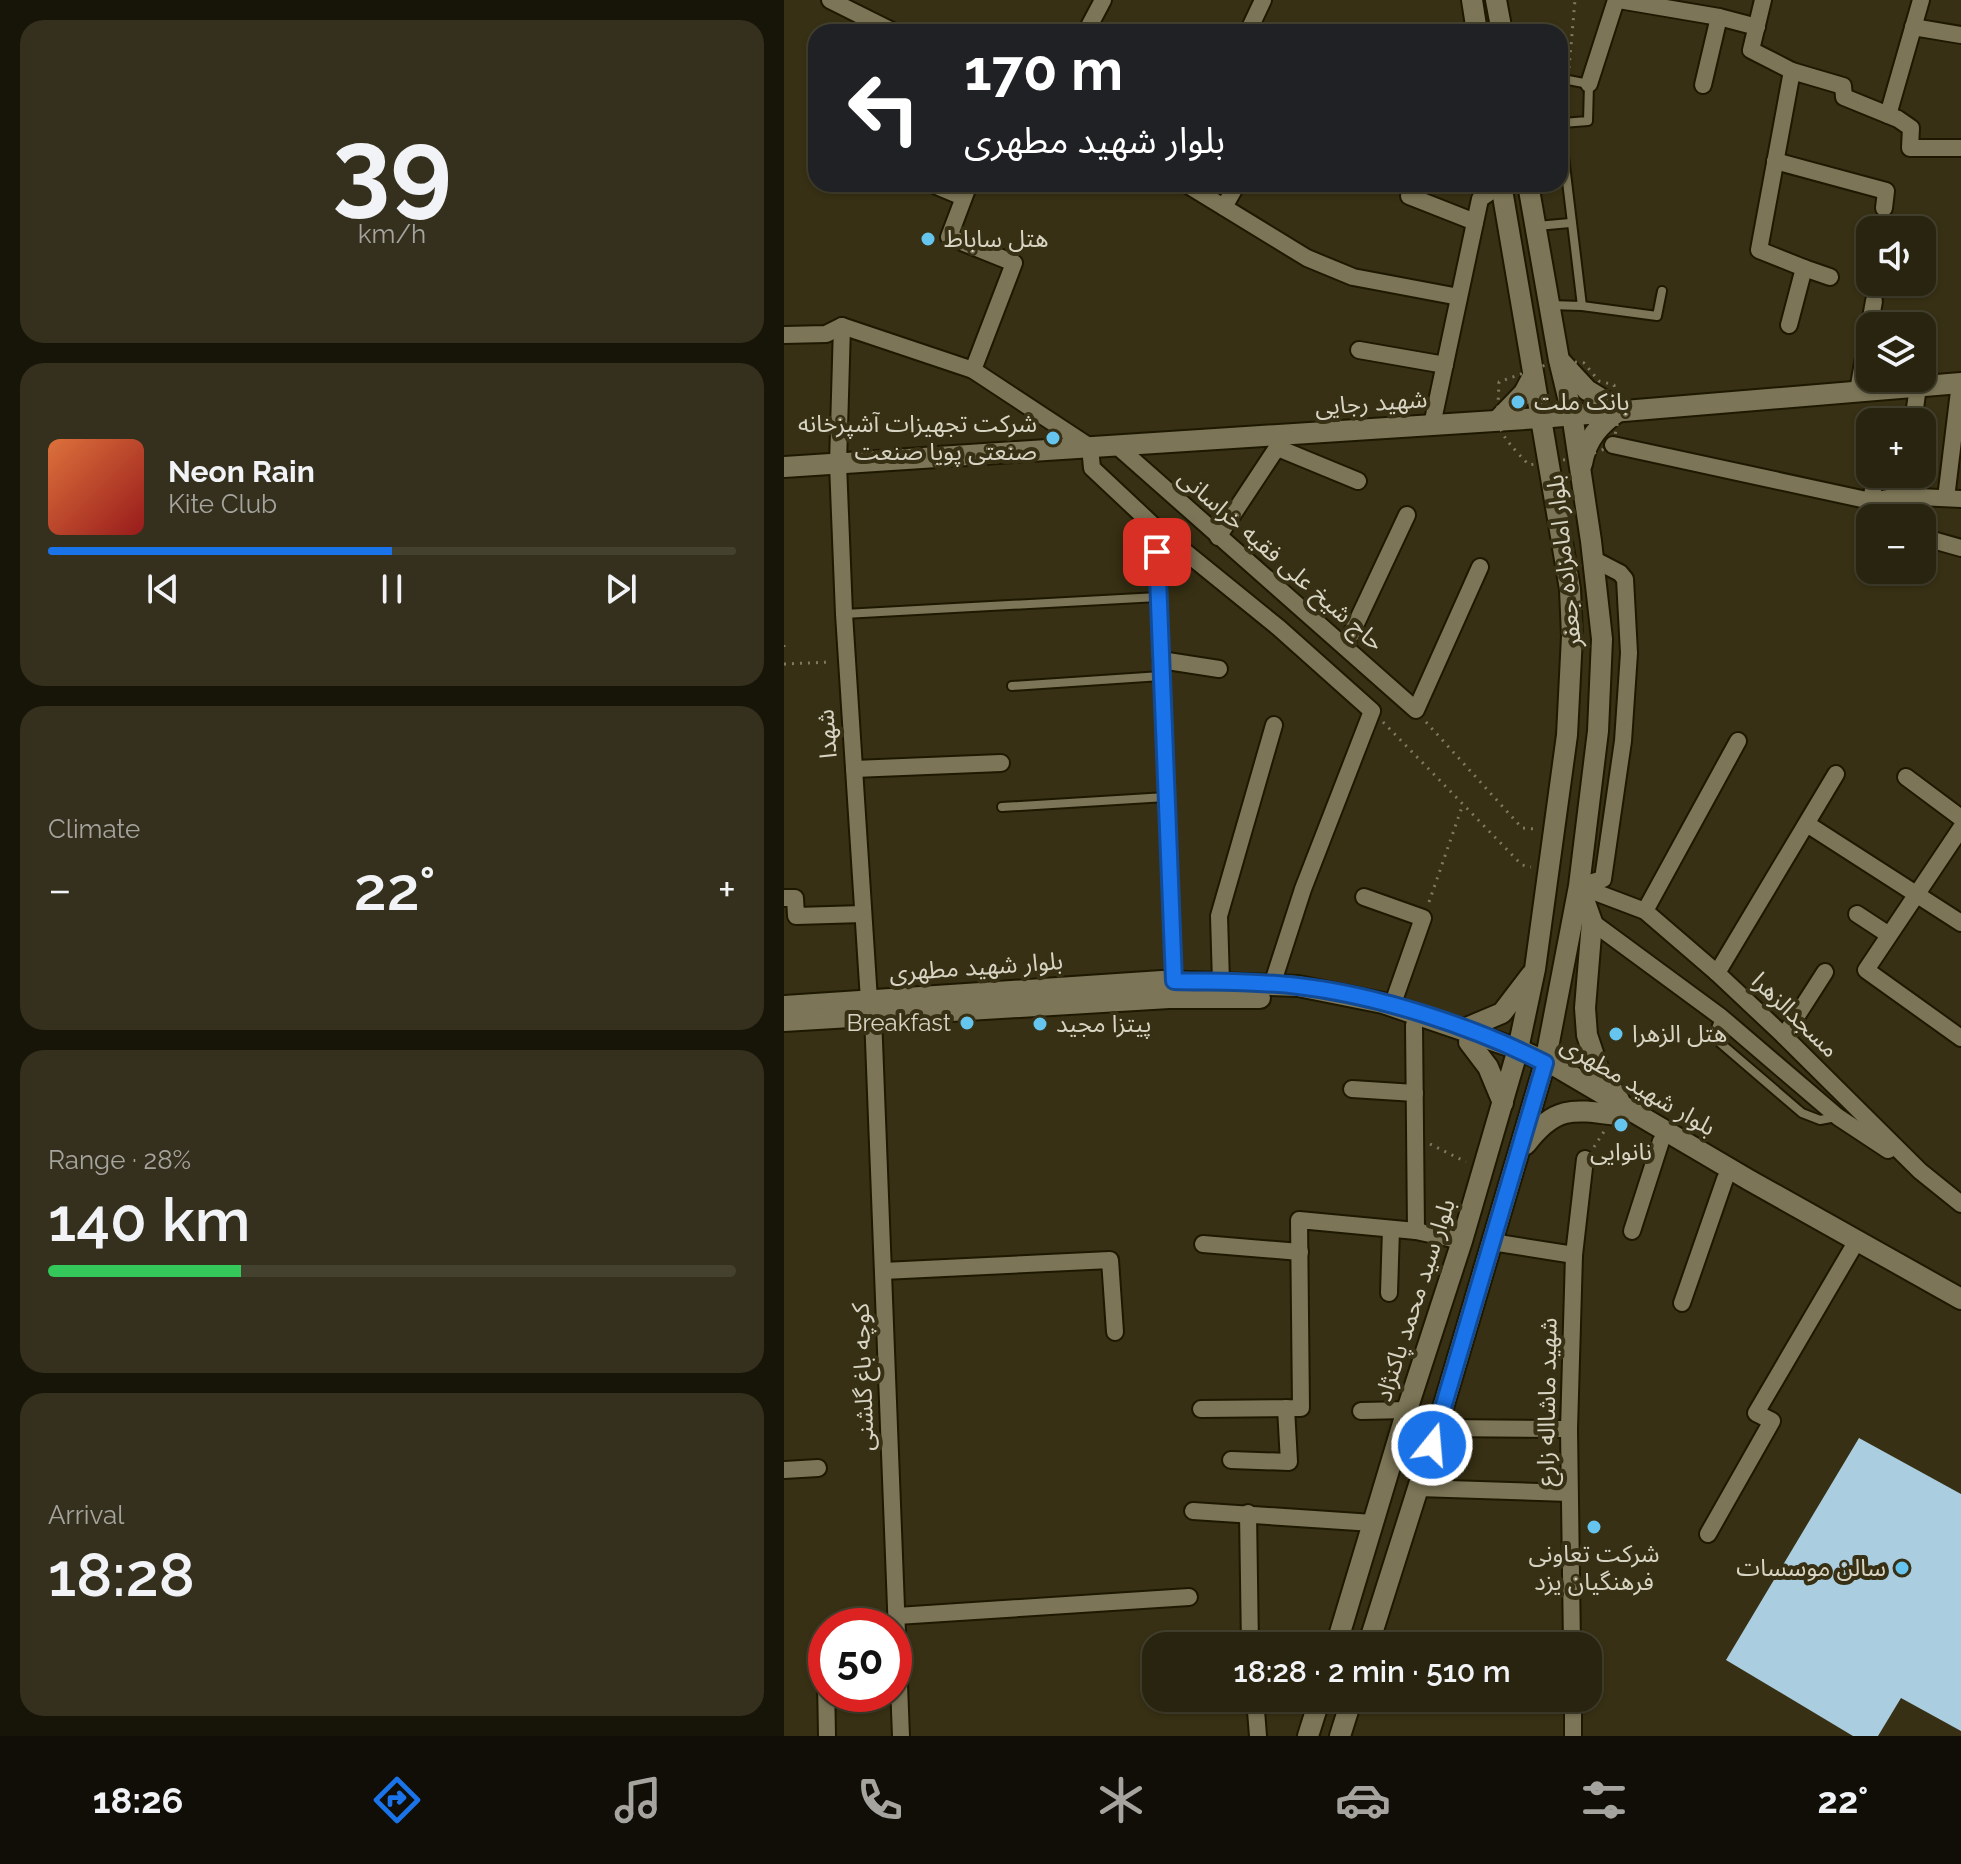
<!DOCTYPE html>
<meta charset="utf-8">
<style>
body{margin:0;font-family:Raleway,"Noto Sans Arabic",sans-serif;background:#35301d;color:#f1f3f6;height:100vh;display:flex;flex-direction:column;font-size:30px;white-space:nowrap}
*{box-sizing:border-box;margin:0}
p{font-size:26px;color:#a5a49e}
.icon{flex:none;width:44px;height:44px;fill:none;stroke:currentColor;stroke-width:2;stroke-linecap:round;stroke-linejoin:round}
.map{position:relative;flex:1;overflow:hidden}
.sheet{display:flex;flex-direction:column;gap:20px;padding:20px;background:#171408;width:784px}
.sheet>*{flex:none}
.banner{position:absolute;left:24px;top:24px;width:760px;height:168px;border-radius:24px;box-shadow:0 2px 6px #0004,0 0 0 2px #45412f;background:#202124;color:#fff;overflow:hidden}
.buttons{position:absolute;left:1072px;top:216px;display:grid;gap:16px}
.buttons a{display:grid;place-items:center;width:80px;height:80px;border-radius:16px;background:#29240f;box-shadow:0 2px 6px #0004,0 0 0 2px #45412f;font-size:40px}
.speed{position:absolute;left:24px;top:1608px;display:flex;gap:16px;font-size:40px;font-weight:700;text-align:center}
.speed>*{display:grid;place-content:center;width:104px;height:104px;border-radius:50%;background:#29240f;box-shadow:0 2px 6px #0004,0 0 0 2px #45412f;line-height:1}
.speed .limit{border:12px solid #d22;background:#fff;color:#111}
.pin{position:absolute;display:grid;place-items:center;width:68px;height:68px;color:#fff;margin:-34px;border-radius:16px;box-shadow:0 4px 12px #0006}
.me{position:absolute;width:88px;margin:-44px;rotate:17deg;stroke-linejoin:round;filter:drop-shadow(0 0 6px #0008)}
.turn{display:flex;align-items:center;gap:28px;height:168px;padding:0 24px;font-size:36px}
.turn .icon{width:104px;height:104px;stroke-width:2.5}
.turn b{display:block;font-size:56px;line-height:68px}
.big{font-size:60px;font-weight:600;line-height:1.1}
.sheet .widget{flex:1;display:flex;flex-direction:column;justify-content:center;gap:12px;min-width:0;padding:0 28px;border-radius:24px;background:#35301d}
.sheet .dial{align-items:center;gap:0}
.dial b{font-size:104px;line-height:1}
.song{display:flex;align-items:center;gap:24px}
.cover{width:96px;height:96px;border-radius:12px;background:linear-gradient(135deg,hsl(20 70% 55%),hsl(0 70% 35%))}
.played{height:8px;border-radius:4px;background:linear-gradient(90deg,#1a73e8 50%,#45412f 50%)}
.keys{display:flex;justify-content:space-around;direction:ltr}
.heat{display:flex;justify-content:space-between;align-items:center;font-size:44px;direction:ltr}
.charge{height:12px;border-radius:6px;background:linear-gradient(90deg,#34c759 28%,#45412f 0)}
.trip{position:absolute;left:358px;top:1632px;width:460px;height:80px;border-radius:24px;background:#29240f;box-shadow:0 2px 6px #0004,0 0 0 2px #45412f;font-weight:600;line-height:80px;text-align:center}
.dock{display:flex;height:128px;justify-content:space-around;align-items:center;background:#100e06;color:#a5a49e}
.dock .icon{width:56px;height:56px}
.dock .on{color:#1a73e8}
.dock b{font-size:36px;color:#f1f3f6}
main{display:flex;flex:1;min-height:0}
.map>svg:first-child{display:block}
.building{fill:#aacddf}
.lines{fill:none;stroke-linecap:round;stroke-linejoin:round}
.lane-casing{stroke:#1e1800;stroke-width:12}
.street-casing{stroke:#1e1800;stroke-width:20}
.secondary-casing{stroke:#1e1800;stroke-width:24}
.path{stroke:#7e7962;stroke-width:3;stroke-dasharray:2 6;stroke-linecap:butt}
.lane{stroke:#7c7557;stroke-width:8}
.street{stroke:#7c7557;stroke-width:16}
.secondary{stroke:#7c7557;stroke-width:20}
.route-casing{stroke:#114b97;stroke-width:20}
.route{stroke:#1a73e8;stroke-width:14}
.poi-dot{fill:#65c5ee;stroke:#373014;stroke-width:3}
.labels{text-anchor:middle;stroke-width:8;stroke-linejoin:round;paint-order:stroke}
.poi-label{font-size:24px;fill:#d7d4c3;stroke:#373014;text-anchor:start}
.street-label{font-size:24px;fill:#d7d4c3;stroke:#373014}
</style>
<main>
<section class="sheet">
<div class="widget dial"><b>39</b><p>km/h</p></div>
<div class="widget">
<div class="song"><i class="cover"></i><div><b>Neon Rain</b><p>Kite Club</p></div></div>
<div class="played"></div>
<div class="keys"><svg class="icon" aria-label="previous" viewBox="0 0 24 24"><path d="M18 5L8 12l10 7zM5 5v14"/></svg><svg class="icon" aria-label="pause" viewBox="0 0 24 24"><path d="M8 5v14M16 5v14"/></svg><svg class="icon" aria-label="next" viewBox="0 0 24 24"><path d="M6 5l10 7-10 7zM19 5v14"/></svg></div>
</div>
<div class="widget"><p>Climate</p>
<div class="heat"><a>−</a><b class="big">22°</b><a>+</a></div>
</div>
<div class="widget"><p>Range · 28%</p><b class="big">140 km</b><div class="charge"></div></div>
<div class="widget"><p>Arrival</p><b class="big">18:28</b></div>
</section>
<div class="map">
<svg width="1177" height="1736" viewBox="0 0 1177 1736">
<rect width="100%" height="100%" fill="#373014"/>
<polygon class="building" points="1075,1438 1177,1494 1177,1731 1117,1698 1094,1736 1069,1736 942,1660"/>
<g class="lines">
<defs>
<g id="lane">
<polyline points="778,123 804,121 805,84 784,80"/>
<polyline points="753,226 786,223"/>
<polyline points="766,305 798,306 776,123"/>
<polyline points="798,306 873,316 878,291"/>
<polyline points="373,530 390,980"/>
<polyline points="60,614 374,597"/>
<polyline points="228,686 377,676"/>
<polyline points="218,807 382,797"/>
<polyline points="936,1018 931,1031 934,1041 1018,1113 1036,1120 1052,1117"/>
</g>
<g id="street">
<polyline points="46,0 110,32"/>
<polyline points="835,0 935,17 973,27"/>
<polyline points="979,0 967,50 1008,71 975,250 1020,268 1005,325"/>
<polyline points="1129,27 1177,35"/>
<polyline points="302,32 319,0"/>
<polyline points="464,32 479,0"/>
<polyline points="1008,71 1059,86 1060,97 1114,119 1127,128 1126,148 1177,148"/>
<polyline points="805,84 832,0"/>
<polyline points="919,85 935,17"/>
<polyline points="1104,115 1137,0"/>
<polyline points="991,161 1102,191 1100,208"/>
<polyline points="148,184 179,197"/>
<polyline points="185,184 165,237 230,263 189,370"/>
<polyline points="402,184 523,258 569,277 675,297"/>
<polyline points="625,196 691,222"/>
<polyline points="440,207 453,184"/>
<polyline points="1020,268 1046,277"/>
<polyline points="58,326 54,464 60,614 85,1000"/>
<polyline points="0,335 42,334 58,326 189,370 306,447 308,468 373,529 495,628 588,711 519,889 488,985"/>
<polyline points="575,350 661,365"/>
<polyline points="1074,391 1090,301"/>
<polyline points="1129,422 1134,387"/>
<polyline points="648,425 696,199 718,184"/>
<polyline points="332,445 632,710 696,567"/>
<polyline points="829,445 1087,501 1092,474"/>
<polyline points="494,448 574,481"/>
<polyline points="1162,498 1176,383"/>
<polyline points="1108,518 1087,501 1114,496 1177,499"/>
<polyline points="434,537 502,434"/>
<polyline points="1138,537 1177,548"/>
<polyline points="561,647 623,515"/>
<polyline points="377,660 435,669"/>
<polyline points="70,769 217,763"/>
<polyline points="1122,777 1177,818"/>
<polyline points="1023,824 1177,923"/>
<polyline points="1177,828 1082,970 1177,1038"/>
<polyline points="795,886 861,911 933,973 1000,1036 1136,1171 1177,1204"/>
<polyline points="795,886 819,879 839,741 845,653 841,579 836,573 809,559"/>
<polyline points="580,897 639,918 608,1006"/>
<polyline points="0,898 11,898 12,916 79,914"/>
<polyline points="861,911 954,741"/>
<polyline points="1073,914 1105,935"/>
<polyline points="808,922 937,1017 1054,1117 1104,1150"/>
<polyline points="933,973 1052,774"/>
<polyline points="437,982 435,916 490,725"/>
<polyline points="89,1016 117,1736"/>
<polyline points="630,1025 632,1231"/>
<polyline points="1000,1036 1041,972"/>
<polyline points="568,1089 631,1093"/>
<polyline points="848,1231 877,1141"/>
<polyline points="708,1242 790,1255"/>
<polyline points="419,1244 516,1252"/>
<polyline points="99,1271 326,1260 331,1332"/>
<polyline points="605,1293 607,1229"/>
<polyline points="898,1303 941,1179"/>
<polyline points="417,1409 517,1408 515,1220 632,1231 678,1241"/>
<polyline points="577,1411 623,1410"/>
<polyline points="653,1428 785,1429"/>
<polyline points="447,1460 505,1462 502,1408"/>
<polyline points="0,1470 34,1468"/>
<polyline points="634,1488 785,1493"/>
<polyline points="409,1511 589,1523"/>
<polyline points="464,1513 466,1646"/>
<polyline points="924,1534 988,1421 972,1413 1068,1249"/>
<polyline points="113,1616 405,1597"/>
<polyline points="788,1646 785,1429 790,1255 801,1159"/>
<polyline points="42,1680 43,1736"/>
<polyline points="471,1698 474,1736"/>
<polyline points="789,1698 789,1736"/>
</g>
<g id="secondary">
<polyline points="688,0 693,32"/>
<polyline points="712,0 718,32"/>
<path d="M778,363l25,27 33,20c-20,14 -34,29 -38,54"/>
<polyline points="714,420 740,393 749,376"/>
<polyline points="0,467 756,418 1177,383"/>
<polyline points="797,891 808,922 801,1008 803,1035 814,1068 835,1100"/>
<polyline points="0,1006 378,981 514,986 599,1003 734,1049 773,1067 965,1180 1177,1299"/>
<polyline points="0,1021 385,998 476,998"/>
<polyline points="680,1029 718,1013 747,975"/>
<polyline points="685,1042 704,1067 719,1103"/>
<path d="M742,1144c29,-38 46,-35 90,-29"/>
<polyline points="552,1646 623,1410 678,1241 734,1049 751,969 783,735 788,636 786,589 717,184"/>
<polyline points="584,1646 653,1428 761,1063 795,886 814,731 818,639 807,541 788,414 775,360 744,184"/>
<polyline points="524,1736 536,1698"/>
<polyline points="556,1736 568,1698"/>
</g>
</defs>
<use href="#lane" class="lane-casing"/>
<use href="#street" class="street-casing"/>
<use href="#secondary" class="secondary-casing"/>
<g class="path">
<polyline points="785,68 791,0"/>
<path d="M775,360l25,3 15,18 15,4 6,25 -7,35c-27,14 -54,15 -84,20 -34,-36 -32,-34 -30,-83z"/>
<polyline points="0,647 0,645"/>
<polyline points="0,664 48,662"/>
<polyline points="599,722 738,865 747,867"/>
<polyline points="642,722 738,828 751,829"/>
<polyline points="645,902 679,804"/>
<polyline points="646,1144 682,1162"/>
<polyline points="810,1147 821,1130"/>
</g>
<use href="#lane" class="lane"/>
<use href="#street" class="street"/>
<use href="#secondary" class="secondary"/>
</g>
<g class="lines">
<defs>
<path id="route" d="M373,552l17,429c41,1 84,0 124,5 79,9 177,41 247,77l-113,382"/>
</defs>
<use href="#route" class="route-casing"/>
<use href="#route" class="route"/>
</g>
<g class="poi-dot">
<circle cx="144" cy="239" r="8"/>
<circle cx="734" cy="402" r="8"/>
<circle cx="269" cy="438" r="8"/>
<circle cx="183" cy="1023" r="8"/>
<circle cx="256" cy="1024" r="8"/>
<circle cx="832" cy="1034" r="8"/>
<circle cx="837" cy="1125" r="8"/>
<circle cx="810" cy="1527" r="8"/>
<circle cx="1118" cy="1568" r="8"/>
</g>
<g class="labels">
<g class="poi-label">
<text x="160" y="247">هتل ساباط</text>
<text x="750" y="410">بانک ملت</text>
<text x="253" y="432" text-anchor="end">شرکت تجهیزات آشپزخانه<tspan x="253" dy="28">صنعتی پویا صنعت</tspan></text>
<text x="167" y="1031" text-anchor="end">Breakfast</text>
<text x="272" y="1032">پیتزا مجید</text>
<text x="848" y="1042">هتل الزهرا</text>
<text x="837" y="1160" text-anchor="middle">نانوایی</text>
<text x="810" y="1562" text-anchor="middle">شرکت تعاونی<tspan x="810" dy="28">فرهنگیان یزد</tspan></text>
<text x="1102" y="1576" text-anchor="end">سالن موسسات</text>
</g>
<g class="street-label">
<text transform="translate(587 403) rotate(-4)" y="8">شهید رجایی</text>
<text transform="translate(497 560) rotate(41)" y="8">حاج شیخ علی فقیه خراسانی</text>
<text transform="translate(780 561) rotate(-96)" y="8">بلوار امامزاده جعفر</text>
<text transform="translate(43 734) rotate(-94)" y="8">شهدا</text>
<text transform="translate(192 967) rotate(-4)" y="8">بلوار شهید مطهری</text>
<text transform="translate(1011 1015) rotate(44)" y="8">مسجدالزهرا</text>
<text transform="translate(854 1086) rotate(30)" y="8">بلوار شهید مطهری</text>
<text transform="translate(631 1300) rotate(-72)" y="8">بلوار سید محمد پاکنژاد</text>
<text transform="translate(79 1377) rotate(-92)" y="8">کوچه باغ گلشنی</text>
<text transform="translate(763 1402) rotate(-89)" y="8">شهید ماشااله زارع</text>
</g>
</g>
</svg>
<div class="buttons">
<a><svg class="icon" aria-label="sound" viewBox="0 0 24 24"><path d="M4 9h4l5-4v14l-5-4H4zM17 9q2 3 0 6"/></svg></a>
<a><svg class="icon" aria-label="layers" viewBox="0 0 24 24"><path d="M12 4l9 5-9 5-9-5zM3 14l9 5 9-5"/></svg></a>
<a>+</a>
<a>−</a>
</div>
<div class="speed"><div class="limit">50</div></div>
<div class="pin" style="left:373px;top:552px;background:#d93025"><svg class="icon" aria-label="arrive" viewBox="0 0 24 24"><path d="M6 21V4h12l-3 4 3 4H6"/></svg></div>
<svg class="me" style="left:648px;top:1445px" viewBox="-20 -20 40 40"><circle r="17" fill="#1a73e8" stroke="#fff" stroke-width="3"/><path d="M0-11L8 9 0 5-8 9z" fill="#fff"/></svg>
<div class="trip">18:28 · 2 min · 510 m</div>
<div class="banner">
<div class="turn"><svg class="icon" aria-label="left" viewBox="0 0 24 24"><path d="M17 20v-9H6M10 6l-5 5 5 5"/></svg><div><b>170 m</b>بلوار شهید مطهری</div></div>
</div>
</div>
</main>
<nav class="dock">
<b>18:26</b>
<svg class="icon on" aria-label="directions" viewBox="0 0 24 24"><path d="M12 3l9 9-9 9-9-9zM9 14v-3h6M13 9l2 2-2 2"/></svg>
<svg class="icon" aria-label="music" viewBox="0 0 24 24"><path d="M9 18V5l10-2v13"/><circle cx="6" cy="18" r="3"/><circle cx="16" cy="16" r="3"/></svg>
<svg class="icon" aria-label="phone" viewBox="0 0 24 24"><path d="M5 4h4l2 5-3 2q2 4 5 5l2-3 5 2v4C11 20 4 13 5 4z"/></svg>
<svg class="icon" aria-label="climate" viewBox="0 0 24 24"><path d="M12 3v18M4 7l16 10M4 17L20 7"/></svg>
<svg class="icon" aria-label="car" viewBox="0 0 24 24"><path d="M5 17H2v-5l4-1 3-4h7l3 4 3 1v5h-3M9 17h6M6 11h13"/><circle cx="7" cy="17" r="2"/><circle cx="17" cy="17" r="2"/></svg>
<svg class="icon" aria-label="filters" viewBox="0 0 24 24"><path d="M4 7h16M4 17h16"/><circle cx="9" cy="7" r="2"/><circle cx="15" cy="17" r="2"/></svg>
<b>22°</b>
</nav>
